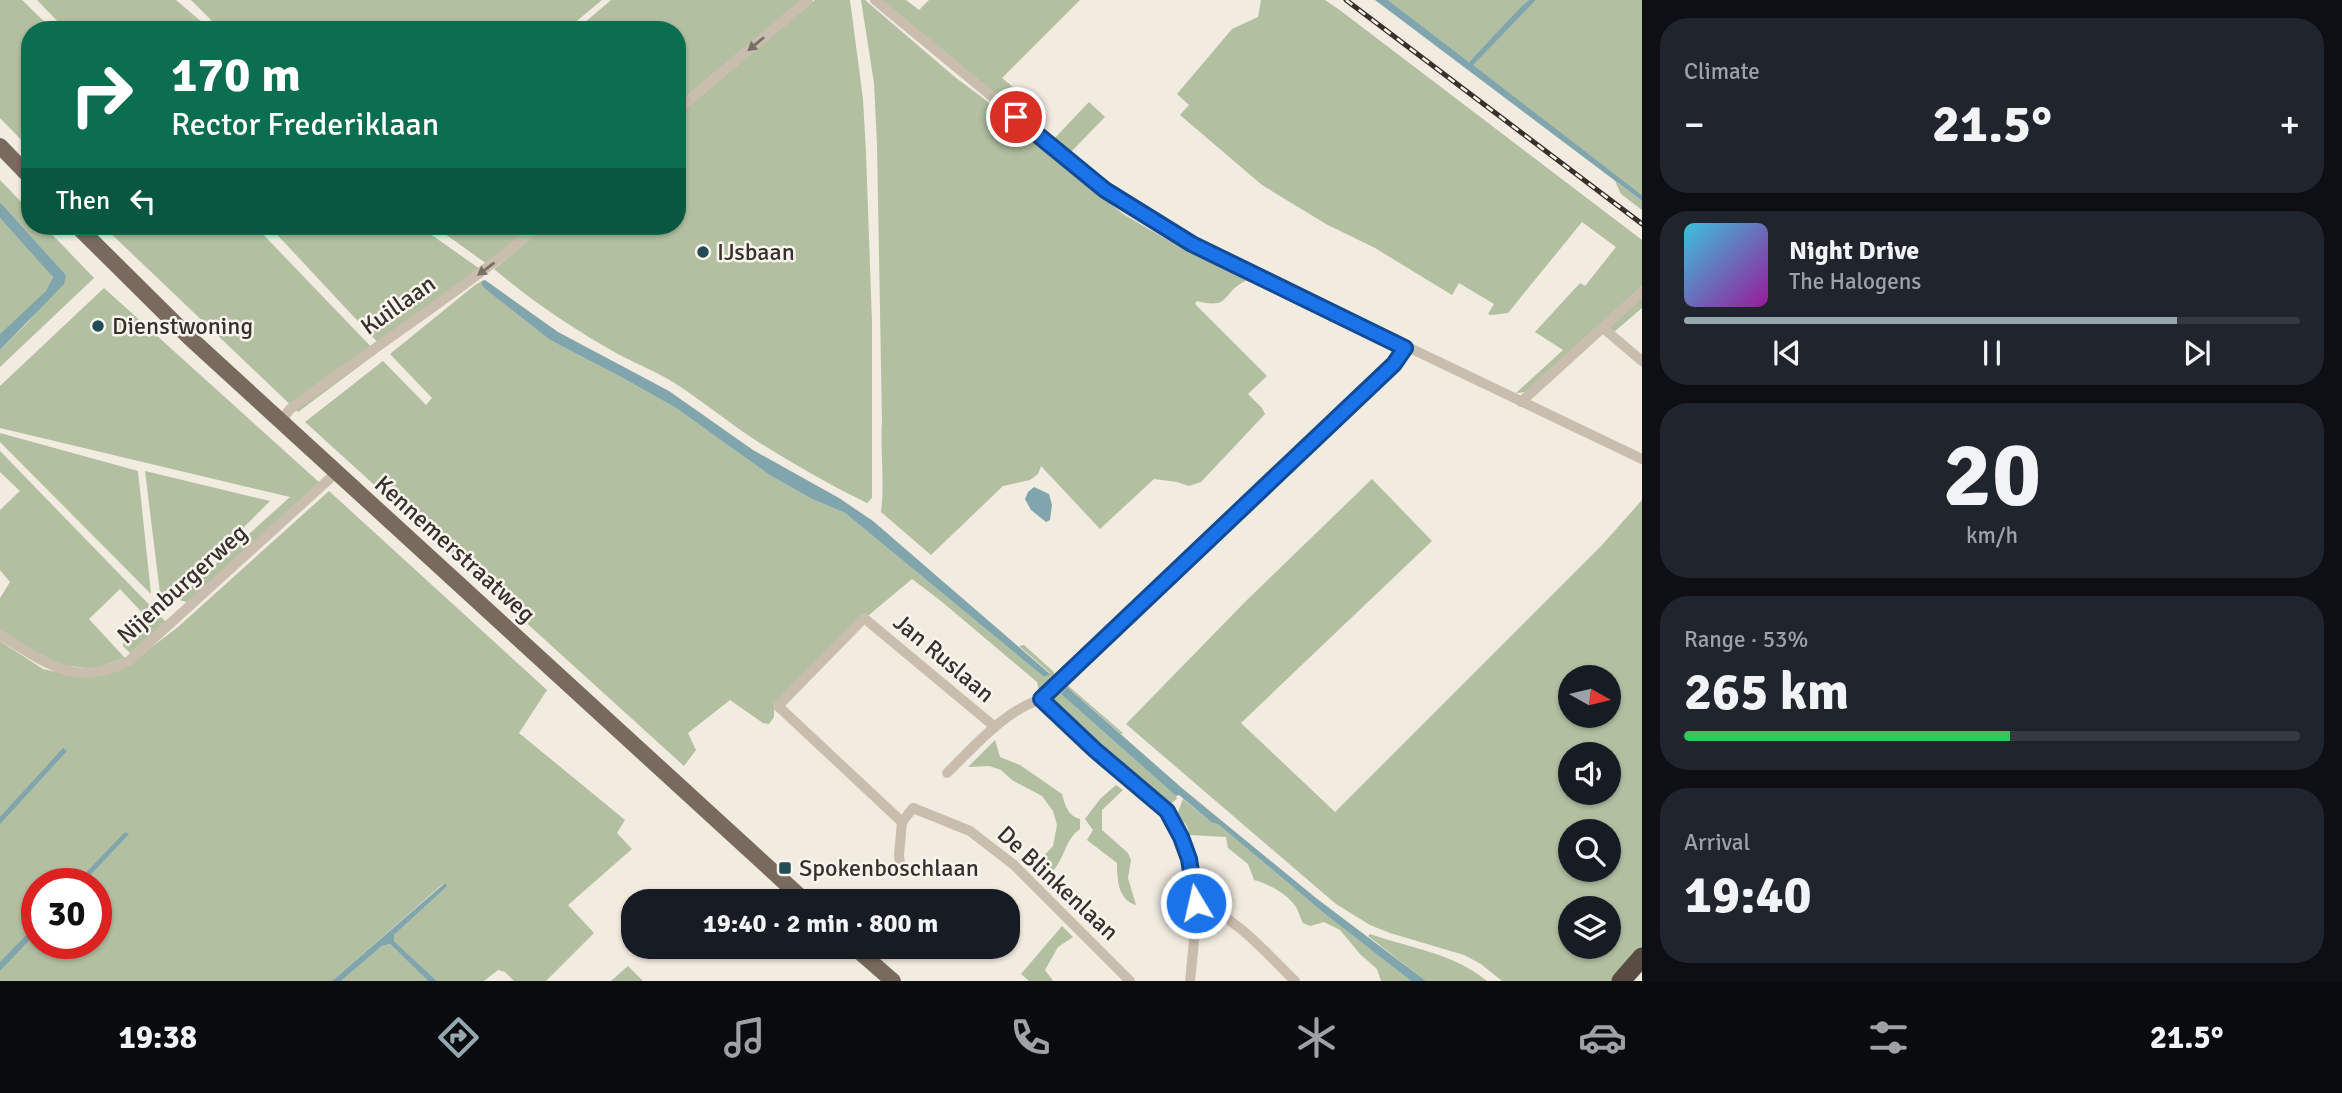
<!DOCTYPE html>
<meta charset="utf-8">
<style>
body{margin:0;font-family:Signika,sans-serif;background:#20242c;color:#f1f3f6;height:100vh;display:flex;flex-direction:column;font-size:26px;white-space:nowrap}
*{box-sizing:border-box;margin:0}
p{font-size:23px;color:#9ea1a6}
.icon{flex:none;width:38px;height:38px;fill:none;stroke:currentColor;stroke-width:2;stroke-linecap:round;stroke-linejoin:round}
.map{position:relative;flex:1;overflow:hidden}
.sheet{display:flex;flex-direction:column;gap:18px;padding:18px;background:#0d0f14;width:700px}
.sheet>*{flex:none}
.guide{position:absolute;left:21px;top:21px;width:665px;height:214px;border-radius:28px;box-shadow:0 2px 5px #0004;background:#0b6e4f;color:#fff;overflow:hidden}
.needle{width:46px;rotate:98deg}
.buttons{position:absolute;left:1558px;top:665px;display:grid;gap:14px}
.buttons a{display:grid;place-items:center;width:63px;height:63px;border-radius:50%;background:#171b24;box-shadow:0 2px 5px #0004;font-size:35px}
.speed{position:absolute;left:21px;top:868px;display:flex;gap:14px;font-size:35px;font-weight:700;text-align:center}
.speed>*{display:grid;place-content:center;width:91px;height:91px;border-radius:50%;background:#171b24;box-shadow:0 2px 5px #0004;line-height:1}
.speed .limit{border:10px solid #d22;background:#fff;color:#111}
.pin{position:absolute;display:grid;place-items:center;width:60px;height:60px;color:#fff;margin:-30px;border:4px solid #fff;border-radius:50%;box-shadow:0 2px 7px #0007}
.me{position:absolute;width:77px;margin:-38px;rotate:351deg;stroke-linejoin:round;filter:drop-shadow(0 0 5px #0008)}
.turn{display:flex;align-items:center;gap:24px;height:147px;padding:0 35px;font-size:32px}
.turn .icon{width:91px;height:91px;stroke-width:2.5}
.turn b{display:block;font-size:49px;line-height:60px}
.then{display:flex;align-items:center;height:66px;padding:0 35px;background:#0003;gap:14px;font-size:26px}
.big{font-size:52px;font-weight:800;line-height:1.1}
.sheet .tile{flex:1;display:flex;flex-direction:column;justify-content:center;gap:10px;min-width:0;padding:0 24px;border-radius:28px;background:#20242c}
.sheet .dial{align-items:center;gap:0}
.dial b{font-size:91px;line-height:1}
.song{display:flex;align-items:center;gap:21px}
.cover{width:84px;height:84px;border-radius:10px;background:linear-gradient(135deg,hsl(190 70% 55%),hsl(300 70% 35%))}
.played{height:7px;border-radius:4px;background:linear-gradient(90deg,#95a8ae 80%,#363941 80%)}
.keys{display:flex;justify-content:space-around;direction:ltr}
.heat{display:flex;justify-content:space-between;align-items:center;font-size:38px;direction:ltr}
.charge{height:10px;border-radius:5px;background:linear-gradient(90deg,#34c759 53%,#363941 0)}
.trip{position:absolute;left:621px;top:889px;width:399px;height:70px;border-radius:28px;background:#171b24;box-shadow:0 2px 5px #0004;font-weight:800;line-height:70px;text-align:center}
.tabs{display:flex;height:112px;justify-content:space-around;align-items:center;background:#090b0e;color:#9ea1a6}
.tabs .icon{width:49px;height:49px}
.tabs .active{color:#95a8ae}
.tabs b{font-size:32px;color:#f1f3f6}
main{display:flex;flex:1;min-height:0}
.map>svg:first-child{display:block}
.green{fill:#b2bfa1;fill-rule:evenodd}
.water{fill:#81a5ac}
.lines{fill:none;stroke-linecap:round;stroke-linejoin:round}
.street{stroke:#c9bdad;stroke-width:10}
.primary{stroke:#786a5d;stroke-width:16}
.highway{stroke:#584c43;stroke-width:19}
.rail-casing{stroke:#38302b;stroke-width:5}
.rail{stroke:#f9f5ed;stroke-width:2.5;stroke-dasharray:8;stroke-linecap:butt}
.oneway{fill:#796f66}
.route-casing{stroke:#114b97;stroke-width:18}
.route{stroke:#1a73e8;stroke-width:12}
.poi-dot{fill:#244c56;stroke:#f9f5ed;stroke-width:2.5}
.labels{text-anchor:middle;stroke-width:5;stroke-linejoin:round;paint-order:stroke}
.poi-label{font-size:24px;fill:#38302b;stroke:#f9f5ed;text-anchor:start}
.street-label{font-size:24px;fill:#38302b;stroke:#f9f5ed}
</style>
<main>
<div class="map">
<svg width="1642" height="981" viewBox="0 0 1642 981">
<rect width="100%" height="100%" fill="#f1ebe0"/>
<g class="green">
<polygon points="0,0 22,0 53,30 30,30 30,149 0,118"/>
<polygon points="37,0 176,0 211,30 66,30"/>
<polygon points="191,0 602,0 566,30 221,30"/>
<polygon points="611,0 801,0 677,104 677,30 576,30"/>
<path d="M815,0h35l13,99 3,54 6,170v175l-5,5c-37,-18 -72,-38 -107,-60 -30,-19 -57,-42 -87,-61 -18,-11 -38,-19 -57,-29 -44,-25 -84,-52 -122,-84l52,-43h131v-110z"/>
<path d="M861,0h4l91,78 27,20 140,116 57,33 67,33c-27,13 -15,30 -50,21l-2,3 72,72 -19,18 14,14 3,6 -64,68 -12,4 -12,-4 -23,-3 -54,50 -59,-63 -3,8 -8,6 -27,6 -72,69 -50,-43c4,-30 -1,-61 1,-91l-5,-277 -3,-61z"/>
<polygon points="882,0 906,0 919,10 929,0 1080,0 1002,78 1038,108 1031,123"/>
<polygon points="1261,0 1325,0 1341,11 1642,240 1642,286 1525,392 1516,393 1563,350 1535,332 1580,283 1585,286 1616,247 1582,222 1508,313 1491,315 1488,314 1494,304 1459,283 1452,295 1375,248 1326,224 1262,185 1180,115 1189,105 1177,94 1232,29 1258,17"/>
<polygon points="1388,0 1529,0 1469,62"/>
<polygon points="1536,0 1642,0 1642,195 1472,65"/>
<polygon points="1089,102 1105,117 1068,155 1052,141"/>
<polygon points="0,180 30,211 30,226 44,226 94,278 0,367 0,350 29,321 66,275 0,202"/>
<polygon points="1615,181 1642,201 1642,210 1621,194"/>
<polygon points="0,218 53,276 47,291 0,334"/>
<polygon points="103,226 255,226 377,353 298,412"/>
<polygon points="269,226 419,226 480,269 383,348"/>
<polygon points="434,226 533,226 487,264"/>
<polygon points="482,281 485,289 550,340 621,377 676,408 771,476 812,499 845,513 1044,677 1050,673 1019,646 1024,645 1054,672 1054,676 1039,691 1037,682 941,601 912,579 869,615 860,616 774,706 774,717 769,724 763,723 730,700 688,733 696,750 684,766 305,422 383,361 426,405 432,398 390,354 475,285"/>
<polygon points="104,288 320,483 189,603 177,599 290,497 0,428 0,386"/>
<polygon points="1642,296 1642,308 1614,332 1608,326"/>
<polygon points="0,433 138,471 151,594 0,442"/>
<polygon points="0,451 166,622 130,653 123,646 124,633 134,636 150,621 120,589 89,619 125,658 94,669 55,664 0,632 0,598 10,582 0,570 0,510 20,491 0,472"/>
<polygon points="145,471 270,501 239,532 161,601"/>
<path d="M1372,479l60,62 -191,182 94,89 267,-267 40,-45v447l-30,34h-110l-21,-17 -17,-9 -74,-22 -20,-8 -34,-21 -210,-180 119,-122zM1570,677h38v39h-38zM1570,754h38v39h-38zM1570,831h38v39h-38zM1570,908h38v39h-38z"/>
<path d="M329,491l218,199 -28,43 106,87 -8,13 15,16 -64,56 26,28 -48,48h-32l-9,-9 -7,-2 -14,11h-47l-43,-40v-6l52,-49 -2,-3 -112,98h-332v-340l43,28 32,7 69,-23 34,-26zM37,884h59v59h-59z"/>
<polygon points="1065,683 1123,733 1121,734 1067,687 1061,694 1176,796 1177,799 1169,805 1163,801 1060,711 1051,698"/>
<path d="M995,740l5,17 20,8 42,29c3,11 6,22 18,25v10c-16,11 -15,32 -31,46l-8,-1 -2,-13 14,-15 4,-21 -4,-14 -11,-15 -30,-16 -11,-10 -12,-4 -21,1z"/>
<path d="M1116,785l7,5 -21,20v20l26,23 3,7 -3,18 8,27c-18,-5 -19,-25 -19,-42l-30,-23 6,-10 -8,-11 15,-20z"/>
<path d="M1183,799l28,23 8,3 106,89 86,67h-30l-4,-12 -17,-15 -20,-24 -16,-8 -14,4 -7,-3c-3,-5 -4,-11 -7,-16 -9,-13 -27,-23 -42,-27l-6,-16 -20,-16 -2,-11 -36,-2 -3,-9 -10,-11z"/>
<polygon points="1062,926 1073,937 1058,947 1045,970 1053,981 1029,981 1021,974"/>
<path d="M1370,934c40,14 83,19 117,47h-61l-58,-45z"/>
<polygon points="390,944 428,981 341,981 382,946"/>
<polygon points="628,966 643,981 611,981"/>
</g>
<g class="water">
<polygon points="1375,0 1388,0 1469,62 1521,7 1529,0 1536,0 1473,65 1642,195 1642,201"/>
<polygon points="0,202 66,275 64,284 0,350 0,334 46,291 53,277 0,218"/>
<polygon points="485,280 558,332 669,391 753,450 839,498 873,521 1050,674 1044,677 845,513 812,499 771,476 676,408 621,377 550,340 485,289 482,285 482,281"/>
<polygon points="1034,487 1049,494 1052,505 1050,520 1046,522 1031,510 1025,499 1028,492"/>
<polygon points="1067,687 1183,789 1316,898 1426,981 1411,981 1325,914 1219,825 1211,822 1179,795 1176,796 1061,694"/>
<polygon points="63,748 67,751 0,824 0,817"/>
<polygon points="125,832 129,834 82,884 75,884"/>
<polygon points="445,883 447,886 394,935 394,941 437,981 428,981 390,944 382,946 341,981 332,981"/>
<polygon points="37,924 37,932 0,971 0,962"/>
</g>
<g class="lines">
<g class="street">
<polyline points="875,0 1105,190 1192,244 1642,459"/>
<polyline points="677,110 808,0"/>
<polyline points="1603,328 1642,361"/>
<polyline points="1521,402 1642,292"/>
<path d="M282,420l8,-11c83,-61 170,-117 249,-183"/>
<path d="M0,635c45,27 75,54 129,26l208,-189"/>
<path d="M1041,699l54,51 72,61c37,50 29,113 23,170"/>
<path d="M947,773c28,-27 56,-61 94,-74l353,-335 11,-16"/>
<polyline points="902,822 778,706 864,618 995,727"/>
<polyline points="901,873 899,855 902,822 913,808 970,831 1014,865 1130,981"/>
<path d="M1196,903c41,14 69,49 99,78"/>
</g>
<g class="primary">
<polyline points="0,146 30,177"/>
<polyline points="77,226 190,338 805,901"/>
<polyline points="854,947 893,981"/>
</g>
<polyline class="highway" points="1621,981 1642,957"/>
<defs>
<polyline id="rail" points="1346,0 1642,224"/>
</defs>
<use href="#rail" class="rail-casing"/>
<use href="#rail" class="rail"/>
</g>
<defs><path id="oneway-solid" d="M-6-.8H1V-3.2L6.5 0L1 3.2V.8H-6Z" transform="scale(1.75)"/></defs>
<g class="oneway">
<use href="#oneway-solid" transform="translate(756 44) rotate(140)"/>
<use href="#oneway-solid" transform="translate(486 269) rotate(143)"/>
</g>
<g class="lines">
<defs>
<polyline id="route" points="1016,117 1105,190 1192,244 1405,348 1394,364 1041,699 1095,750 1167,811 1181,837 1189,859 1196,903"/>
</defs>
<use href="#route" class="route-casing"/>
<use href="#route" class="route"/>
</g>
<g class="poi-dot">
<circle cx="703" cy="252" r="7"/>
<circle cx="98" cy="326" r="7"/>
<rect x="778" y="861" width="14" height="14" rx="3.5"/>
</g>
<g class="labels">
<g class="poi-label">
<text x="717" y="260">IJsbaan</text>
<text x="112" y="334">Dienstwoning</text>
<text x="799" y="876">Spokenboschlaan</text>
</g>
<g class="street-label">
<text transform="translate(398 305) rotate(-35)" y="8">Kuillaan</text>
<text transform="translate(455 549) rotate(42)" y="8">Kennemerstraatweg</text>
<text transform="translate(182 584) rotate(-42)" y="8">Nijenburgerweg</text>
<text transform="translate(944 658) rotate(40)" y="8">Jan Ruslaan</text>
<text transform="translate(1058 883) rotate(43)" y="8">De Blinkenlaan</text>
</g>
</g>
</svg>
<div class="buttons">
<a><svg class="needle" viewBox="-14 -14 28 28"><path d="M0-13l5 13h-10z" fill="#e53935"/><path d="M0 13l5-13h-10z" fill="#9ea1a6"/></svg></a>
<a><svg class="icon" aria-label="sound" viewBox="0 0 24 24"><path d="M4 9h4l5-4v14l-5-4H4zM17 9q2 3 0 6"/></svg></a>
<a><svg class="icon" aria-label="search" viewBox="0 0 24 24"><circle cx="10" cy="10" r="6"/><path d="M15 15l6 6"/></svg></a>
<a><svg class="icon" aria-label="layers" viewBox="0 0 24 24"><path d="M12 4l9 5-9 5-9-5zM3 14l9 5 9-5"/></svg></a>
</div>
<div class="speed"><div class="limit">30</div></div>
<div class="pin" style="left:1016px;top:117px;background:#d93025"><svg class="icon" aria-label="arrive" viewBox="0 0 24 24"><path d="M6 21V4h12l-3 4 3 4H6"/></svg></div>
<svg class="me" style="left:1196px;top:903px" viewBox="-20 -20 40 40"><circle r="17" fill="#1a73e8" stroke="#fff" stroke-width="3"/><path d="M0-11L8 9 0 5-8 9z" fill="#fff"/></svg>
<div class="trip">19:40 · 2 min · 800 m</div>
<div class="guide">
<div class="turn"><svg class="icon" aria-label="right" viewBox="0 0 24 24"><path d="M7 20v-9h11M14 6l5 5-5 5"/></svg><div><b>170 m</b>Rector Frederiklaan</div></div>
<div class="then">Then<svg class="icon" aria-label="left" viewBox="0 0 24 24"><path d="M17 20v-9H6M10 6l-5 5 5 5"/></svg></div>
</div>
</div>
<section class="sheet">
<div class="tile"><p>Climate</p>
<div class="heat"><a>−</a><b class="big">21.5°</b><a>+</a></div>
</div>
<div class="tile">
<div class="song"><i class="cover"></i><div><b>Night Drive</b><p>The Halogens</p></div></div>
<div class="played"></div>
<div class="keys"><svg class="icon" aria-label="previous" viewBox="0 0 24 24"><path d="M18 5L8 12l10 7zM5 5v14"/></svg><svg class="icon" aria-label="pause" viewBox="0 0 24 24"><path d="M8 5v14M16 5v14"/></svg><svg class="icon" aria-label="next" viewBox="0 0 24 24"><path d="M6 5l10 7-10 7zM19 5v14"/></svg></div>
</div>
<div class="tile dial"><b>20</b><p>km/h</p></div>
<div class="tile"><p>Range · 53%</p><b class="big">265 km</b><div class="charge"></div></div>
<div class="tile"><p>Arrival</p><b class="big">19:40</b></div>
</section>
</main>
<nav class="tabs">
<b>19:38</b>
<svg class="icon active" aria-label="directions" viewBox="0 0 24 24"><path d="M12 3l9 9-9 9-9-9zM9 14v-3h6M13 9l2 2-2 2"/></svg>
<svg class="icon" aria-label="music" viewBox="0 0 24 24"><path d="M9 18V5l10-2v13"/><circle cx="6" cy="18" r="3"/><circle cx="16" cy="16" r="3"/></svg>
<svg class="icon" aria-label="phone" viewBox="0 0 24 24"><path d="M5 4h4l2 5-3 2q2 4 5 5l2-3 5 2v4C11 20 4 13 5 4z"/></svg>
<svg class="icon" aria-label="climate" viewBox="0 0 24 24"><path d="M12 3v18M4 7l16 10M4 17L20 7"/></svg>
<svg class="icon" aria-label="car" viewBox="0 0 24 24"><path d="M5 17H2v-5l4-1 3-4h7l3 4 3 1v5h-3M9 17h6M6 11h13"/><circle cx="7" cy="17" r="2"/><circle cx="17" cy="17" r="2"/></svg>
<svg class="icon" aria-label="filters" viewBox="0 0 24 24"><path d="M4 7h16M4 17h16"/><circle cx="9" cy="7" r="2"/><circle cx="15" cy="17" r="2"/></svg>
<b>21.5°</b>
</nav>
